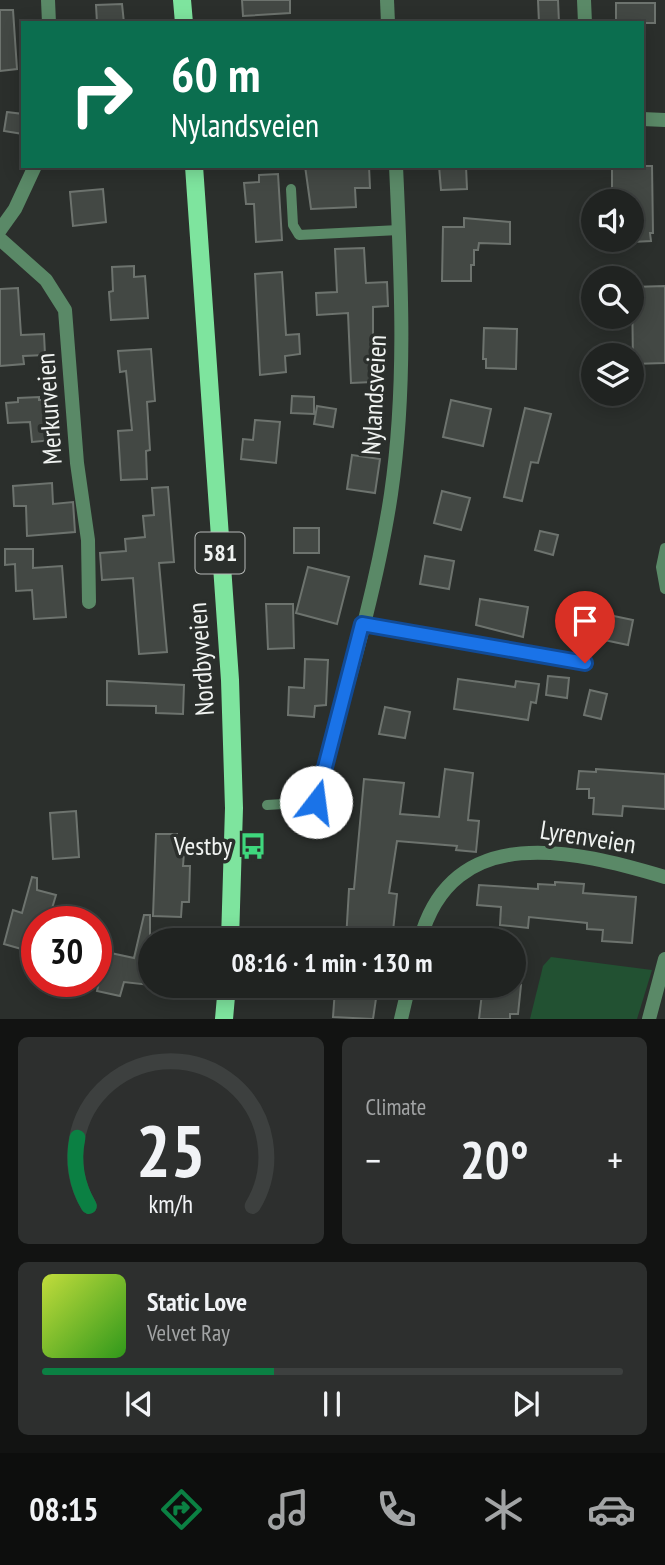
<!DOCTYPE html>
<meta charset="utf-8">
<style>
body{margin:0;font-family:"PT Sans Narrow",sans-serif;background:#2d2f2e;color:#f1f3f6;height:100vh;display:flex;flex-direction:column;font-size:26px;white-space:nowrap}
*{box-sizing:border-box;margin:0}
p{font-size:23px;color:#a2a4a5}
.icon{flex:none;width:38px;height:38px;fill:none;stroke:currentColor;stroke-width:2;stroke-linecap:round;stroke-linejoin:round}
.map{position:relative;height:1019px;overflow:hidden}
.details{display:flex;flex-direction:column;gap:18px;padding:18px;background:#121312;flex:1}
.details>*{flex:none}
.top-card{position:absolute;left:21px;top:21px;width:623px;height:147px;border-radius:0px;box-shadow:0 4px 18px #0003,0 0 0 2px #3d403f;background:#0b6e4f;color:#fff;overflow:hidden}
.tools{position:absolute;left:581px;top:189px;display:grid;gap:14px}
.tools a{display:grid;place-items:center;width:63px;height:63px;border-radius:50%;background:#202321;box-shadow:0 4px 18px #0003,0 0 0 2px #3d403f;font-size:35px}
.speed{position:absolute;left:21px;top:906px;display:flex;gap:14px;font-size:35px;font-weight:700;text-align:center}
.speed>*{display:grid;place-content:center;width:91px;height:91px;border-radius:50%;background:#202321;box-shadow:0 4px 18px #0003,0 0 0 2px #3d403f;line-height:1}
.speed .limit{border:10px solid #d22;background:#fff;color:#111}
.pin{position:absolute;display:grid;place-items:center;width:60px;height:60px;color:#fff;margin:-72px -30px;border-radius:50% 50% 50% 0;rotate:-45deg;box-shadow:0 0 7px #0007}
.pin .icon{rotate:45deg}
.me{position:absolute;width:77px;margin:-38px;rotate:15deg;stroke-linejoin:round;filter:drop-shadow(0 0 5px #0008)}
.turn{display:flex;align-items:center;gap:24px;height:147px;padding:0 35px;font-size:32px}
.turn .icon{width:91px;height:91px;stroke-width:2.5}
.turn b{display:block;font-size:49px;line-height:60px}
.big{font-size:52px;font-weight:700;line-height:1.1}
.details .card{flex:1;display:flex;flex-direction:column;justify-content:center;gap:10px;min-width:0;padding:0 24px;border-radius:10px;background:#2d2f2e}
.details .dial{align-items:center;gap:0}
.dial svg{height:182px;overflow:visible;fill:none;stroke:#3d403f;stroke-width:7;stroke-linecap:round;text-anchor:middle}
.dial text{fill:#f1f3f6;stroke:none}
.song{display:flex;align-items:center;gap:21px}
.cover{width:84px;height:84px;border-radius:10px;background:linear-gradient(135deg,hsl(70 70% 55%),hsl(110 70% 35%))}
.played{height:7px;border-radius:4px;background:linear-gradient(90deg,#0b8043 40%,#3d403f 40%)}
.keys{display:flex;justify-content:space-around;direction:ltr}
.heat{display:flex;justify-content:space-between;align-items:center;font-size:38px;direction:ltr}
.details .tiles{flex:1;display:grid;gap:18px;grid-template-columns:1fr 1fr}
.card:last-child{grid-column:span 2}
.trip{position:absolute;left:138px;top:928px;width:388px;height:70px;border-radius:35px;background:#202321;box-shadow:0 4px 18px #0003,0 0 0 2px #3d403f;font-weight:700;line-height:70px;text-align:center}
.dock{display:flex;height:112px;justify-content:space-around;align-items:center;background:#0d0e0d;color:#a2a4a5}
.dock .icon{width:49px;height:49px}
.dock .selected{color:#0b8043}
.dock b{font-size:32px;color:#f1f3f6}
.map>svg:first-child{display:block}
.green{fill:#225132}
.building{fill:#434844;stroke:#6d736e;stroke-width:2}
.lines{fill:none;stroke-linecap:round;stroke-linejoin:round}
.lane{stroke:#5a8967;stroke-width:10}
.street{stroke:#5a8967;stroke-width:14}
.primary{stroke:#7ee49e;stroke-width:18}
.route-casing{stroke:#114b97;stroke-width:18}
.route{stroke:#1a73e8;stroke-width:12}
.labels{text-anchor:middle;stroke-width:7;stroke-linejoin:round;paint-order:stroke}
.shield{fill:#2b2f2c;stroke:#b5b8b6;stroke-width:2}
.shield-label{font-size:24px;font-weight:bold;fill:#f0f3f1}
.street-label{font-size:26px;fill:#f0f3f1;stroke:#2b2f2c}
.poi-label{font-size:26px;fill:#f0f3f1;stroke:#2b2f2c;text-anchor:end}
</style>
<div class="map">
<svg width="665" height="1019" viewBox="0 0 665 1019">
<rect width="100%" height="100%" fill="#2b2f2c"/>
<polygon class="green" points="551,957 652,970 637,1019 530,1019 543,966"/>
<g class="building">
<polygon points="242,0 290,0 290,13 243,16"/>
<polygon points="538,0 558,0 559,23 539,23"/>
<rect x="616" y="3" width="39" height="20"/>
<polygon points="122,4 124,23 97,23 96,5"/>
<polygon points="0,10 13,10 17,69 0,71"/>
<polygon points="7,112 23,114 23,134 4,131"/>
<polygon points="305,166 369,166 370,188 355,188 356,207 311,209"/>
<polygon points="439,166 466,166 467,189 441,190"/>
<polygon points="612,166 652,166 653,233 650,233 651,241 632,242 632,201 612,201"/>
<polygon points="278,174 282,240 256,242 254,204 246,204 244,183 259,182 259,175"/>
<polygon points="103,189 106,222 73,226 70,192"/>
<polygon points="464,218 510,222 510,244 479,243 478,250 474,250 474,265 471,265 471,281 442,281 443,227 464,227"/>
<polygon points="364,248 366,283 387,282 388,306 373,307 373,382 351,383 348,313 317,315 316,293 337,292 335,249"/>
<polygon points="134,266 134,277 145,276 148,318 111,320 109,292 113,291 112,267"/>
<polygon points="282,272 286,335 299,334 300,354 285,356 286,372 260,375 255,274"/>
<polygon points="665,286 665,363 633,364 632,287"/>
<polygon points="18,288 21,335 44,334 45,355 23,356 24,364 0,366 0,289"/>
<polygon points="484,328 517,329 516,369 486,368 486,359 483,359"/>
<polygon points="151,349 155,401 147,402 150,450 146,451 147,479 121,480 118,431 132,430 126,371 120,372 118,351"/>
<polygon points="292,396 314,397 314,414 291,413"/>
<polygon points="39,397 39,400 50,400 53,440 32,442 30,422 8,423 6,403 18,402 18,398"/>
<polygon points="451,400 491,409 483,446 443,437"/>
<polygon points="317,406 336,409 333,427 314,424"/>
<polygon points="525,408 551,414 538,463 531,462 522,501 504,497"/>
<polygon points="255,420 280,422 276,463 241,459 243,439 253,440"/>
<polygon points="352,455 380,459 375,493 347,489"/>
<polygon points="52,483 53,504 73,502 75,532 27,536 26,506 14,506 13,486"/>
<polygon points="168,487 174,562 159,563 167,652 139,654 133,578 102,580 100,553 126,551 125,539 145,537 143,516 154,515 152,488"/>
<polygon points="442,491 470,498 461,530 434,523"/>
<rect x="294" y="528" width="25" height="25"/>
<polygon points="540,531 558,535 553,555 535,550"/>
<polygon points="5,549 33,549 33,568 62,566 66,617 34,619 32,590 16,591 15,564 5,565"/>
<polygon points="425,556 454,561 449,589 420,584"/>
<polygon points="308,567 349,577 337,624 296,613"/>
<polygon points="480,599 528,607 523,637 476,625"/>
<polygon points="266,604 293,604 294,648 268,649"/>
<polygon points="609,615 633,620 628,645 604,640"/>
<polygon points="305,659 328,660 326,705 315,706 314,717 288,715 289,687 304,688"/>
<polygon points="548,676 569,678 567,698 546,695"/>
<polygon points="458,679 515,687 516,681 539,684 536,703 531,702 528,720 454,709"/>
<polygon points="107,681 184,685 183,714 156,713 156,706 107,705"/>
<polygon points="590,690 607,694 601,719 584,715"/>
<polygon points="385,707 410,712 405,738 379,734"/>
<polygon points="445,769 473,773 468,820 479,821 476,852 456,850 457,846 397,841 389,893 397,894 392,940 346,940 349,889 354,889 364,779 404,783 400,814 439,817"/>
<polygon points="596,769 665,774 665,809 623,806 622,816 593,814 594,798 589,798 589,789 577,789 579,771 596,772"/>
<polygon points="76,811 79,857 53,859 50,813"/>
<polygon points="156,834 177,834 176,852 184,852 183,866 190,866 189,902 182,902 181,917 153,916"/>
<polygon points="32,877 37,878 37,890 56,895 48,922 37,922 25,950 4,944 13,910 22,913"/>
<polygon points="555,882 584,884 583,893 636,897 632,943 602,941 603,930 587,929 587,923 529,917 528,928 500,925 501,907 477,905 479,885 538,889 538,884 555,885"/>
<polygon points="144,915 150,915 150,985 124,982 120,996 97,991 106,952 134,958"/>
<polygon points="361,985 378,985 373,1019 333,1017 335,989 360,991"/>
<polygon points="483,985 521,985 518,1014 510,1014 510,1019 479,1019"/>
</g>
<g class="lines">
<g class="lane">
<polyline points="291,189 293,225 299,235 399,230"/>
<polyline points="665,548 661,567 665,589"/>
<polyline points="267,805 315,802"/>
</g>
<g class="street">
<polyline points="48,0 49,23"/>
<polyline points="387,0 388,23"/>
<polyline points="584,0 585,23"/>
<polyline points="642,119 665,120"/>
<polyline points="0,230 15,209 35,166"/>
<polyline points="0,239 46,280 65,310 77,463 88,540 89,602"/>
<polyline points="362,624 585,663"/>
<path d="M315,802c27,-99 61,-207 76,-308 16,-110 10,-218 5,-328"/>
<path d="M420,940c33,-120 155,-90 245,-63"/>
<polyline points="401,1019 409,985"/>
<polyline points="649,1019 665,959"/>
</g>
<g class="primary">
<polyline points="182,0 184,23"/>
<polyline points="194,166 230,680 234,808 230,940"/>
<polyline points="224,1019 227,985"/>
</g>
</g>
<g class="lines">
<defs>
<polyline id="route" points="316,802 362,624 585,663"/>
</defs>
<use href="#route" class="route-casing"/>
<use href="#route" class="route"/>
</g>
<defs>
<symbol id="bus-bare" viewBox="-9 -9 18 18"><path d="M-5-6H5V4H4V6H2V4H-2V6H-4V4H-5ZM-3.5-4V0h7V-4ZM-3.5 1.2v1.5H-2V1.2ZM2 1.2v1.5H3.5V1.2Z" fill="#3fd77d" stroke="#2b2f2c" stroke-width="2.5" paint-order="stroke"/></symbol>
</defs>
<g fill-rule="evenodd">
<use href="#bus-bare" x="234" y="827" width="38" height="38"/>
</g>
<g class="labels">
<rect class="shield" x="195.5" y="532.5" width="49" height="41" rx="5"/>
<g class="shield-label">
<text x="220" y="561">581</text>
</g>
<g class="street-label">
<text transform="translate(374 395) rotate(-87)" y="9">Nylandsveien</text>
<text transform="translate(49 409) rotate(-94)" y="9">Merkurveien</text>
<text transform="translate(201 659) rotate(-94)" y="9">Nordbyveien</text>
<text transform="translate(588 837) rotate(9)" y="9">Lyrenveien</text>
</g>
<g class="poi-label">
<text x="232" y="855">Vestby</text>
</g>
</g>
</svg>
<div class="tools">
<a><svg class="icon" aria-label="sound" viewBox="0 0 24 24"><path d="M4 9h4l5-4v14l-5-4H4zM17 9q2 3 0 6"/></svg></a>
<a><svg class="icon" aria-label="search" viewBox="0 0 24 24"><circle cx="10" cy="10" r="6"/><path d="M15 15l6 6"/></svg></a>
<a><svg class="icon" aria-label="layers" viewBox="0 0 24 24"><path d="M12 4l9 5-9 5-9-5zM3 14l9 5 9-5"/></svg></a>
</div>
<div class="speed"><div class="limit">30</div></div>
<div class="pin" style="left:585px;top:663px;background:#d93025"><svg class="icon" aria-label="arrive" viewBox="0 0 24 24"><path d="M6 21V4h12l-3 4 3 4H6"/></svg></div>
<svg class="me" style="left:316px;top:802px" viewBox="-20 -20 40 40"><circle r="19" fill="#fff"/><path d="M0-13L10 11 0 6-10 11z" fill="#1a73e8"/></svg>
<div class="trip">08:16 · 1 min · 130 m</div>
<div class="top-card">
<div class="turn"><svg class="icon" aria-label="right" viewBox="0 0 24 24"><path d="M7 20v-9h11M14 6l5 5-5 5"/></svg><div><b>60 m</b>Nylandsveien</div></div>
</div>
</div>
<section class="details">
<div class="tiles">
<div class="card dial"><svg viewBox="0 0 100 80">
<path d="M14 69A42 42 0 1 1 86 69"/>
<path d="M14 69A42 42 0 0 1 9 39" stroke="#0b8043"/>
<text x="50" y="56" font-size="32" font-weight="700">25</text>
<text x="50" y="72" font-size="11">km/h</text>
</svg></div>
<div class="card"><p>Climate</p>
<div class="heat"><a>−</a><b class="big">20°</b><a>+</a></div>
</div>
<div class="card">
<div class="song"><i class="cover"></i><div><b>Static Love</b><p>Velvet Ray</p></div></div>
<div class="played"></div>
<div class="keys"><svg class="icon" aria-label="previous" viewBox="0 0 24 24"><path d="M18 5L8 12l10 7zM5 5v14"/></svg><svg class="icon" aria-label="pause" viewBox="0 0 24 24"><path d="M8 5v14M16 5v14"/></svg><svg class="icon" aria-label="next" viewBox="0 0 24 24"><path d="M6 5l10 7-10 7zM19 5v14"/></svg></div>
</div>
</div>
</section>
<nav class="dock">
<b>08:15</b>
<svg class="icon selected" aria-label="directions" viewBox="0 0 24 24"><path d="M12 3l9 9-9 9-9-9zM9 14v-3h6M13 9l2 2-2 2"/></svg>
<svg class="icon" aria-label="music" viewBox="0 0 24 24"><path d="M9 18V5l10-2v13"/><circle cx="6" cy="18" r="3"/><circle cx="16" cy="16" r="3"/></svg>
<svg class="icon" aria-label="phone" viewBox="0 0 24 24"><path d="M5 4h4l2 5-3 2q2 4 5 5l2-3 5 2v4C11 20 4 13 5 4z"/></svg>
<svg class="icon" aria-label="climate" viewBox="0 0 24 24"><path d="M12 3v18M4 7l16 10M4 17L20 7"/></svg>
<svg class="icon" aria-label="car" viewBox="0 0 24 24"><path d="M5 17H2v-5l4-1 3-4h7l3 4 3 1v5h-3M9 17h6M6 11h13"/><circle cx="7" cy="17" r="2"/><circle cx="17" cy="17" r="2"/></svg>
</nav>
